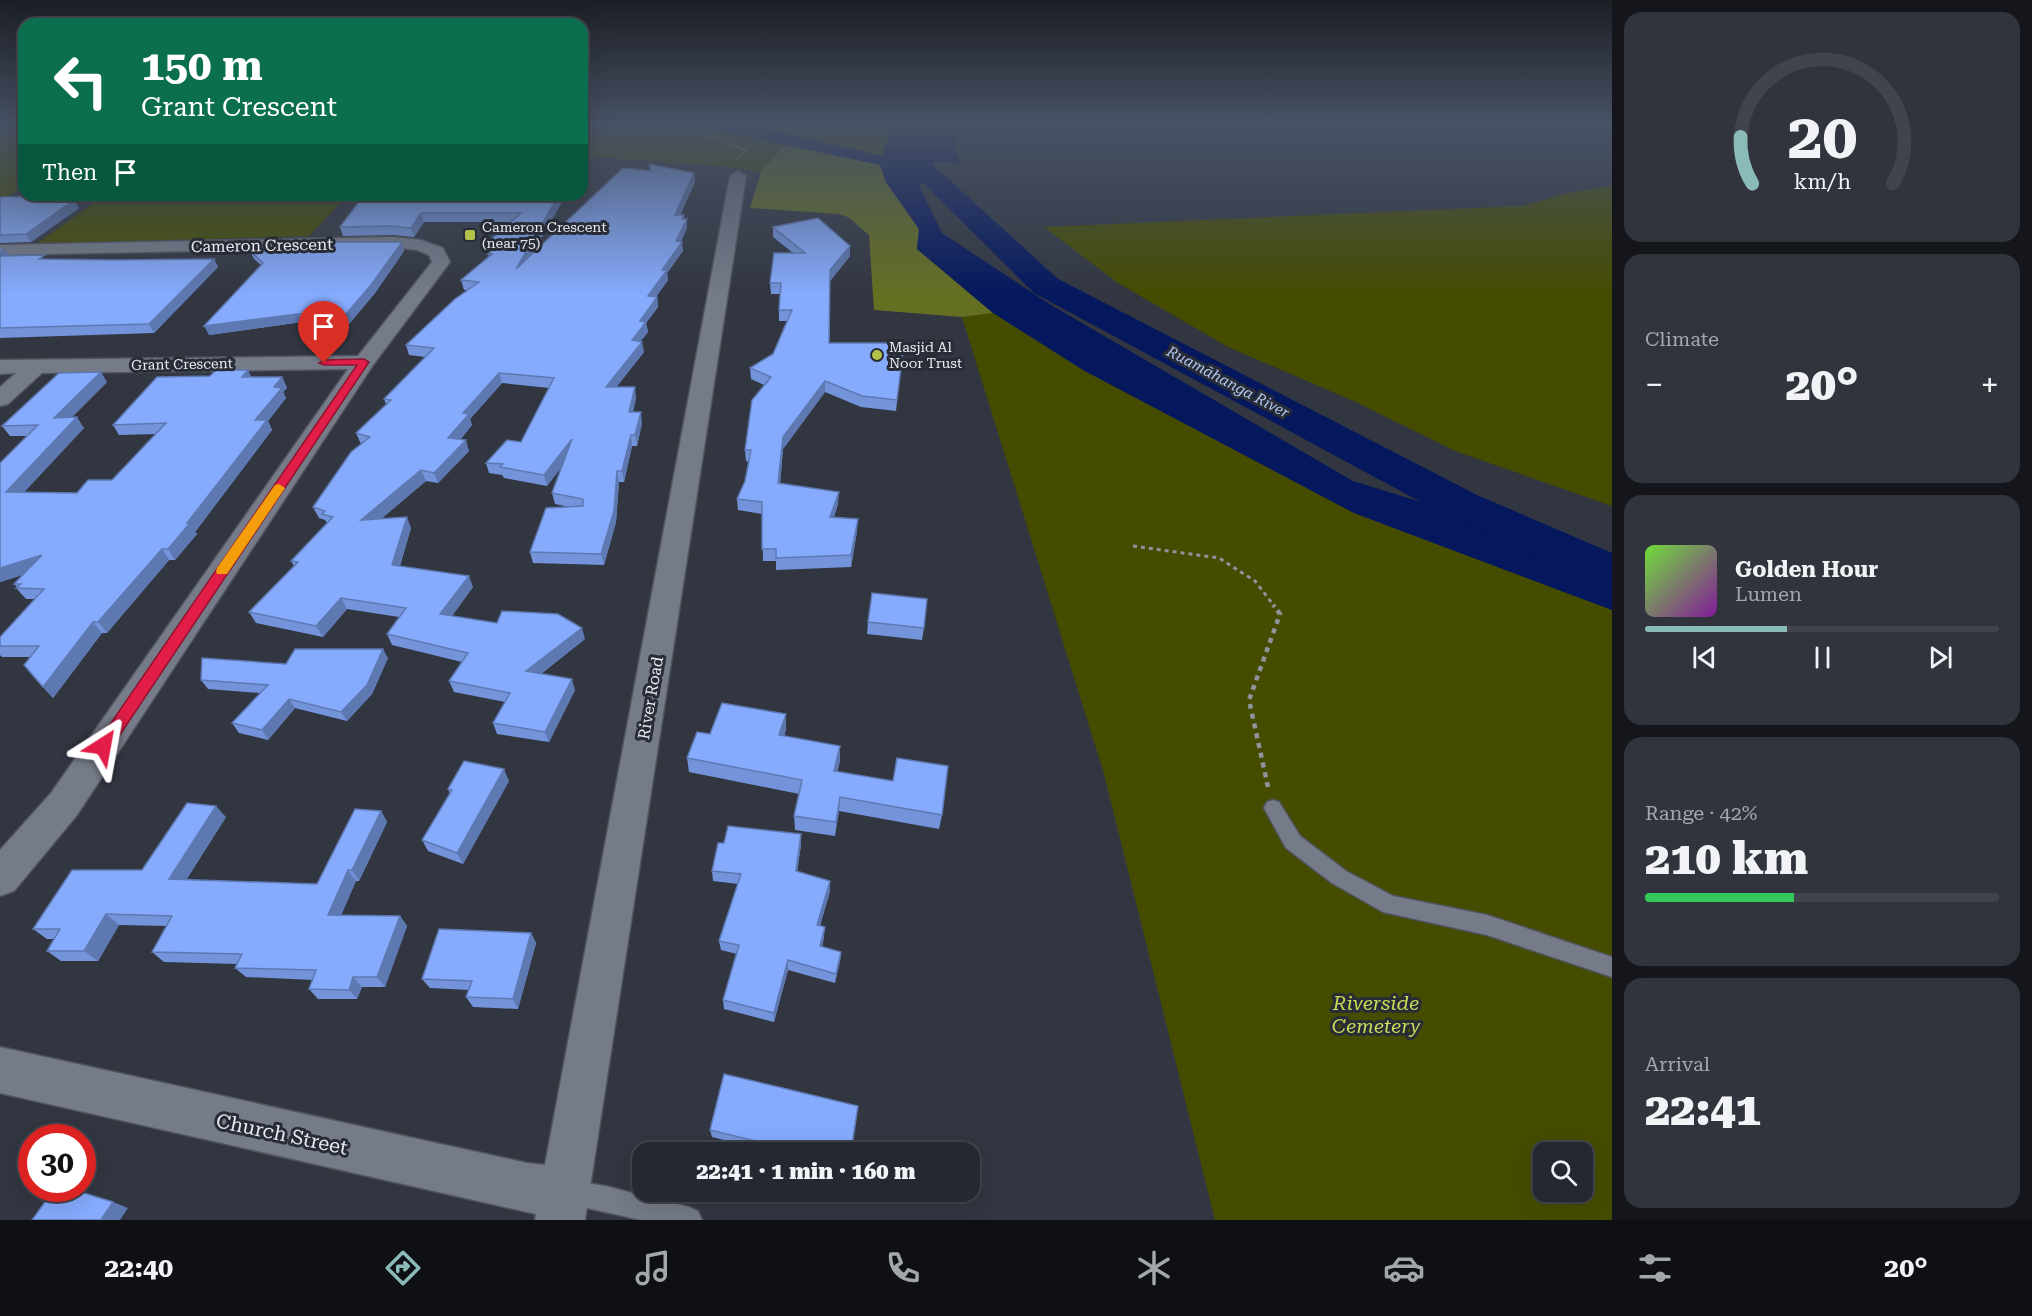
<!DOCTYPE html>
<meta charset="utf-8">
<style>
body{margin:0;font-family:"Roboto Serif",serif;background:#31343d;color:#f1f3f6;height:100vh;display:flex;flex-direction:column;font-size:22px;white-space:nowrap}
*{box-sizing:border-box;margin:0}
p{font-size:20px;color:#a3a6ab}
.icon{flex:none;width:33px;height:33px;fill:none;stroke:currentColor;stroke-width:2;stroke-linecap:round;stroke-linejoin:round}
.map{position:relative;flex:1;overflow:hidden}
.drawer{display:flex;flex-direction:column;gap:12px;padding:12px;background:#14161b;width:420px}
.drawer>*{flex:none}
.banner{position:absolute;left:18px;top:18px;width:570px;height:183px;border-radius:18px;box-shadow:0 6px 24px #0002,0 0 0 2px #42444d;background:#0b6e4f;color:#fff;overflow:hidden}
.controls{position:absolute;left:1533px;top:1142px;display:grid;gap:12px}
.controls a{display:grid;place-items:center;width:60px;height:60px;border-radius:12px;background:#252831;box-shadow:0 6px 24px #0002,0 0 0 2px #42444d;font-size:30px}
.speed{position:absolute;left:18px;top:1124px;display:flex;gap:12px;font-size:30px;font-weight:700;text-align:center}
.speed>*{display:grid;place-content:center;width:78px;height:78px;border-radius:50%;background:#252831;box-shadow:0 6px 24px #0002,0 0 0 2px #42444d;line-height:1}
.speed .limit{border:9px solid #d22;background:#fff;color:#111}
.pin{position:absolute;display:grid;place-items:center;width:51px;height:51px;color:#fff;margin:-62px -26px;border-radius:50% 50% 50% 0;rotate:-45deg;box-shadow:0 0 6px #0007}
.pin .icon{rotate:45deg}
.me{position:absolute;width:66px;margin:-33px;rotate:34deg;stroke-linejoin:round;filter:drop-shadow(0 0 4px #0008)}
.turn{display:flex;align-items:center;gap:21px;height:126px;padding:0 24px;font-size:27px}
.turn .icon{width:78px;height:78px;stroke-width:2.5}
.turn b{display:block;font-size:42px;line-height:51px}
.then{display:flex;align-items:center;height:57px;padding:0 24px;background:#0003;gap:12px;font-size:22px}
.big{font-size:45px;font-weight:800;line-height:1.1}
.drawer .tile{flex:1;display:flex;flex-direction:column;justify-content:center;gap:9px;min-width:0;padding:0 21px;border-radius:18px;background:#31343d}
.drawer .dial{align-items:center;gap:0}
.dial svg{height:156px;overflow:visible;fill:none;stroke:#42444d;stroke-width:7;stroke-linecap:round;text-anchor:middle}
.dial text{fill:#f1f3f6;stroke:none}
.song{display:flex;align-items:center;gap:18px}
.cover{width:72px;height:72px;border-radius:9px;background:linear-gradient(135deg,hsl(100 70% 55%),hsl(290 70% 35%))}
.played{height:6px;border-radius:3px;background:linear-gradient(90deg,#8bbbb9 40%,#42444d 40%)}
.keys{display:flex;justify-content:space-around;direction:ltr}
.heat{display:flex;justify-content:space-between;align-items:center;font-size:33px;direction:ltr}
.charge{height:9px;border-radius:4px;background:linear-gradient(90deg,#34c759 42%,#42444d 0)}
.trip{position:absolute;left:632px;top:1142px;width:348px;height:60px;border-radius:18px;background:#252831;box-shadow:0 6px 24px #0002,0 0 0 2px #42444d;font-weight:800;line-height:60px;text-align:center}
.tabs{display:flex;height:96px;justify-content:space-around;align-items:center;background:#0f1014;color:#a3a6ab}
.tabs .icon{width:42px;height:42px}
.tabs .active{color:#8bbbb9}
.tabs b{font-size:27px;color:#f1f3f6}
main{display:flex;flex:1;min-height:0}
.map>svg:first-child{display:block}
.green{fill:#454c00;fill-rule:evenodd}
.forest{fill:#656f21}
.water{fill:#05185e}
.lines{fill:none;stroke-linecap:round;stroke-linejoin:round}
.river{fill:#05185e;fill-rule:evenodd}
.service-casing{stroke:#4f535c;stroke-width:3}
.minor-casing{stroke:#4f535c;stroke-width:3}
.path-far2{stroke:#8f939c;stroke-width:2;stroke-dasharray:2 2;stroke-linecap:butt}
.path-far1{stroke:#8f939c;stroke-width:3;stroke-dasharray:4 4;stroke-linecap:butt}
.path{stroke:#8f939c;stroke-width:4.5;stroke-dasharray:5 5;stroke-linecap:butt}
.service{fill:#757b88;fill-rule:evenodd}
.minor{fill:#757b88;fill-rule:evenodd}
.wall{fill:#7393da}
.shaded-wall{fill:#5e78b1}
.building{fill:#86abfd;stroke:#5e78b1;stroke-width:1.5}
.route{fill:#e11d48;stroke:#92132f;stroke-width:1.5}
.slow{fill:#f59e0b}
.poi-dot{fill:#b3c24b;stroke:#272c37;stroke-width:2}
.labels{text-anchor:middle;stroke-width:6;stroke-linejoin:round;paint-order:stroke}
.far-poi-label{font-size:14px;fill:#e7eaf1;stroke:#272c37;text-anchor:start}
.far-street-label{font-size:14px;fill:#e7eaf1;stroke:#272c37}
.far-water-label{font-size:15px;font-style:italic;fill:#b2c5ef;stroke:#272c37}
.street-label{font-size:16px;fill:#e7eaf1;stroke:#272c37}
.near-park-label{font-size:20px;font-style:italic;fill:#c9da56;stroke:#272c37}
.near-street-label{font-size:20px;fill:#e7eaf1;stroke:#272c37}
</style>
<main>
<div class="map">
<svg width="1612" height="1220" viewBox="0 0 1612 1220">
<rect width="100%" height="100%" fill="#313641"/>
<g class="green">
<polygon points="0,124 24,124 24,187 0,201"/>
<polygon points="582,124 691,124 784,145 761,172 718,166 582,156"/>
<polygon points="744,124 896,124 890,131 883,156"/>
<polygon points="1612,186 1612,506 1455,451 1358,403 1228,347 1118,283 1044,227 1522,206 1572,192"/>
<polygon points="105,195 348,195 309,236 36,244"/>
<path d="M993,313l90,57 271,143 258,97v610h-397l-111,-446 -142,-457zM1544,1152h38v39h-38z"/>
</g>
<polygon class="forest" points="784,145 880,165 886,182 919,229 917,249 993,313 962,317 874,310 869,235 848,217 838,214 750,208 761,172"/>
<path class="water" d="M691,124h53l138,32 8,-25 6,-7h64c-5,12 -7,27 0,39l-26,-2 -15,25 23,47 109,72 302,176 259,80v49l-258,-97 -271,-143 -90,-57 -76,-64 2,-20 -33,-47 -6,-17z"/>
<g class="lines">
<polygon class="river" points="928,124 952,124 932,164 1058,279 1477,495 1612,553 1612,590 1594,585 1445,515 1034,293 905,165"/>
<defs>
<g id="service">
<polygon points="1273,800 1279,802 1300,836 1346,871 1393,896 1487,915 1612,957 1612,977 1487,935 1383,912 1332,883 1286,848 1264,808 1267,802"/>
<polygon points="569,1180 605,1186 689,1207 698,1211 702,1220 641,1220 569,1204 560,1201 557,1192 560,1183"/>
</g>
<g id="minor">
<polygon points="738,171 746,176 585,1220 535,1220 536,1214 0,1093 0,1047 527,1163 545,1165 730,176"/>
<polygon points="393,237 421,240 443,248 450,262 373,365 77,815 14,891 0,896 0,850 51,793 348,369 42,373 8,404 0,406 0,387 16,373 0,374 0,360 358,356 432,262 429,255 417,250 393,247 0,255 0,245"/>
</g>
</defs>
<use href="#service" class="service-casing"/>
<use href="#minor" class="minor-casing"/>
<path class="path-far2" d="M597,124c49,4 105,3 149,27l-9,8"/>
<polyline class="path-far1" points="1133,546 1219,558 1255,581 1275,607"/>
<polyline class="path" points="1268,787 1249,700 1280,614 1273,605"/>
<use href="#service" class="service"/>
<use href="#minor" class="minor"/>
</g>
<g class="wall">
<polygon points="649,164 694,173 695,182 680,215 685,219 687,228 681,241 683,251 667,273 668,280 656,297 657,297 658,307 646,323 648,332 640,342 644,352 616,387 636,398 633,412 642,423 637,446 632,446 624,482 619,482 616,522 604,565 533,563 530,552 569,507 555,504 552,493 562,466 547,486 504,478 502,475 489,473 486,463 521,442 549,388 502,383 470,419 472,425 460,440 469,451 438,483 426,481 381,519 411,528 400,566 473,587 452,616 585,639 541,674 575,690 549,742 497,734 493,723 505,702 454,692 449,681 462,662 392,645 387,634 399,617 347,609 323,637 256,623 249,612 294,566 291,561 327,523 325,520 319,518 313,507 361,444 356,433 386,404 384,399 425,357 409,355 406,345 468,290 464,290 461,280 489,257 488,254 493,249 490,240 511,222 424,222 414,237 393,235 343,236 340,227 364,195 566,195 532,254 650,171"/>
<polygon points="68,196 71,200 74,200 79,208 31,242 0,243 0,197"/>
<polygon points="773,227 850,246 850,256 830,281 829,343 904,343 896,411 861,407 825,392 783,449 780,484 838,504 834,517 857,531 851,567 776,570 776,561 763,561 762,514 738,510 737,499 745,481 749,462 746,461 745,450 764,385 751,379 750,368 773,354 788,321 779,321 779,310 780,294 771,294 770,283 793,253 773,237"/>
<polygon points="0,248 9,255 48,259 113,260 214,259 218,267 154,333 0,338"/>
<polygon points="250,251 404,251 375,293 349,324 302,322 209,335 261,265 254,259"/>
<polygon points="251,377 282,377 287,388 283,392 286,398 268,421 272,430 195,532 197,534 175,560 169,560 107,633 102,633 53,698 43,687 30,657 2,657 0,655 0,637 35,599 26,599 16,588 17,587 14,584 22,575 0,582 27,436 10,436 2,426 107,382 72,417 84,428 24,492 77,493 112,480 156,434 119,435 113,425"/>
<polygon points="868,622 924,628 922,640 867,634"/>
<polygon points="388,658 372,694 347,721 295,708 268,740 239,733 232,723 260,693 208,689 201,680 286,664"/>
<polygon points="786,714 786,729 784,736 840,746 840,761 837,772 942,815 939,829 839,811 835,836 795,830 794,816 799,794 689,772 687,758 710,734"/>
<polygon points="509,781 463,864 428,851 422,840 450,794 448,789"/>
<polygon points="381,811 387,822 359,881 356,881 341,915 400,916 407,926 385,987 362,987 357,999 318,999 309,989 313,980 246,977 235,968 237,964 164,962 152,952 167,926 119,925 98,961 61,961 47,951 54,939 47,939 33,929 142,870 226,817 186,880 317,884"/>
<polygon points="801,834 801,845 797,871 830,891 820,926 824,937 822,947 841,952 840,961 835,983 788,970 774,1022 724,1009 723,1000 737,954 721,950 719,941 738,884 713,881 712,871 724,843"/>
<polygon points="531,933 536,943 518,1009 473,1007 466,997 469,990 430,988 422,979"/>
<polygon points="710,1130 851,1152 772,1152 712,1137"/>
</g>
<g class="shaded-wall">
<polygon points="694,173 695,182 676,224 675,215"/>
<polygon points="559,195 566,195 518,279 516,269"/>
<polygon points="68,196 72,202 74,200 79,208 31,242 26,234 61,201"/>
<polygon points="421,213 424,222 414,237 411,228"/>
<polygon points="684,215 685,222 687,219 687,228 680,244 682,242 683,251 667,273 668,280 649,306 648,296 676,241 682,219"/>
<polygon points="402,242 404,251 375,293 349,324 345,315"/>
<polygon points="850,246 850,256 830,281 830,270"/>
<polygon points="4,248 10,257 0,264 0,251"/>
<polygon points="214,259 218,267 154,333 149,324"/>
<polygon points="657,297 658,307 646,323 648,332 633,350 632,340 640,321"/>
<polygon points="298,314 302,322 209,335 204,326"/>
<polygon points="642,342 644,352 608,398 606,387"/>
<polygon points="248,370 253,380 242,377"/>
<polygon points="101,372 107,382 61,428 54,418"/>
<polygon points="499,373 502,383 470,419 472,425 452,449 448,438 463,413"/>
<polygon points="282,377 287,388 283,392 286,398 268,421 272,430 195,532 197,534 175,560 168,549 187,523 255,420 274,387"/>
<polygon points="825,381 825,392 783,449 779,495 778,483 783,437"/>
<polygon points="635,387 636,398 630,423 629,412"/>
<polygon points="641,412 642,423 637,446 635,435"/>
<polygon points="77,417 84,428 15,502 6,492"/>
<polygon points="631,435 632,446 624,482 622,471"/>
<polygon points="572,439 575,450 547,486 544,475"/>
<polygon points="466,440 469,451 438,483 434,473"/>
<polygon points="421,470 426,481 366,531 361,520"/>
<polygon points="617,471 619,482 616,522 604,565 601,554"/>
<polygon points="839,492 838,504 830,529 830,517"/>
<polygon points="407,517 411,528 397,576 392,565"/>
<polygon points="858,519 857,531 851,567 851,555"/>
<polygon points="162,549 169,560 107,633 98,622"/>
<polygon points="42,555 51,566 0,582 0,568"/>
<polygon points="469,576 473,587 445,625 440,614"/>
<polygon points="341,598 347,609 323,637 316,626"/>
<polygon points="93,622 102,633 53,698 43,687"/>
<polygon points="582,628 585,639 530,682 526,671"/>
<polygon points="383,649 388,658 372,694 347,721 341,712"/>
<polygon points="572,679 575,690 549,742 545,732"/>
<polygon points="289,699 295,708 268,740 262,730"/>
<polygon points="786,714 786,729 780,750 779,735"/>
<polygon points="840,746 840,761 834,785 834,771"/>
<polygon points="504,769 509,781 463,864 457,853"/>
<polygon points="840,797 839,811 835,836 836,822"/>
<polygon points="216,806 226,817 180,890 169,879"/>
<polygon points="381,811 387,822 359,881 352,870"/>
<polygon points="801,834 801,845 796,881 796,871"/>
<polygon points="348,870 356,881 337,925 328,915"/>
<polygon points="830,881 830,891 817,935 817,925"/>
<polygon points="106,914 119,925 98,961 84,951"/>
<polygon points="400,916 407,926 385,987 377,977"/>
<polygon points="825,927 824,937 820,956 820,946"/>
<polygon points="531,933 536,943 518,1009 513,999"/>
<polygon points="841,952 840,961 835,983 836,974"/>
<polygon points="788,960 788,970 774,1022 774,1013"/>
<polygon points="353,977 362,987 357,999 349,990"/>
<polygon points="113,1202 128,1208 120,1220 107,1220 102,1218"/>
</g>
<g class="building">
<polygon points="649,164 694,173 675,215 684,215 682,219 687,219 676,241 682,242 662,270 667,270 648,296 657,297 640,321 646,322 632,340 642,342 606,387 635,387 629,412 641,412 635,435 631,435 622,471 617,471 614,511 601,554 530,552 546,508 583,506 583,499 552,493 572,439 544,475 500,467 503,464 486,463 507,440 521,442 554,378 499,373 463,413 469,414 448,438 466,440 434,473 421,470 361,520 407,517 392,565 469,576 440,614 497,623 502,611 558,614 582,628 526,671 572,679 545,732 493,723 510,693 449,681 468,653 387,634 406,608 341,598 316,626 249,612 298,562 291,561 333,517 322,514 325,511 313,507 351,452 370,437 356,433 391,400 384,399 434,348 406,345 455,299 479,282 461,280 492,254 488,254 502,241 490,240 521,213 421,213 411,228 390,226 340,227 364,195 559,195 516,269 623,168 651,171"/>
<polygon points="68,196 61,201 74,200 26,234 0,235 0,197"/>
<polygon points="818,218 850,246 830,270 829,343 904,343 897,400 862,396 825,381 783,437 778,483 839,492 830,517 858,519 851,555 776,558 776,549 762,549 762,502 737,499 745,481 751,450 745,450 752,400 771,377 750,368 773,354 792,310 779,310 781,283 770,283 774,253 805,253 773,227"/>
<polygon points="329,242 402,242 371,285 345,315 298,314 204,326 263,263 250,251 324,249"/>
<polygon points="45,255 39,259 113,260 214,259 149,324 0,328 0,256"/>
<polygon points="216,370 248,370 242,377 282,377 274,387 282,388 255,420 267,420 187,523 190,523 168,549 162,549 98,622 93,622 43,687 24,665 39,646 0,646 0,637 44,589 16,588 21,584 14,584 42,555 0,568 0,463 38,425 2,426 59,373 101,372 54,418 77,417 6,492 77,493 88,480 112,480 166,423 113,425 157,377 210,376"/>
<polygon points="872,593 927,599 924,628 868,622"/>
<polygon points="295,649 383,649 367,685 341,712 289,699 262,730 232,723 268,685 201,680 202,658 286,664"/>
<polygon points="722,703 786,714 779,735 840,746 834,771 893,781 897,758 948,766 942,815 840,797 836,822 794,816 802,780 687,758 697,732 710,734"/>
<polygon points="464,761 504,769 457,853 422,840 452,790 448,789"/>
<polygon points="187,803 216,806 169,879 317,884 355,809 381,811 352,870 348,870 328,915 400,916 377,977 353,977 349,990 309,989 316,970 235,968 242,954 152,952 172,916 106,914 84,951 47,951 60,929 33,929 72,870 142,870"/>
<polygon points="728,826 801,834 796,871 830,881 817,925 825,927 820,946 841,952 836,974 788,960 774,1013 723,1000 739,945 719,941 741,874 712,871 718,843 724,843"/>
<polygon points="439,929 531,933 513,999 466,997 472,981 422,979"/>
<polygon points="724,1074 858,1106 851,1152 802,1152 710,1130"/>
<polygon points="55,1188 68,1188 113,1202 102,1218 108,1220 32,1220"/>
</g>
<linearGradient id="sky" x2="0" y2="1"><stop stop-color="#1b1e24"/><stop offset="0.42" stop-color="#485265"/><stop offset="1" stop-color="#485265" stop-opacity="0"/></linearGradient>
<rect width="1612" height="295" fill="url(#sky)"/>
<polygon class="route" points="364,359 369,362 109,751 103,753 98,751 95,746 98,742 357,365 324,365 319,363 324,360"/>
<polygon class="slow" points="279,484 285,488 227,574 217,574 216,571 217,568 275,485"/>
<g class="poi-dot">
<rect x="464" y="229" width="12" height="12" rx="3"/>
<circle cx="877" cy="355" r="6"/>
</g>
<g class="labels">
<g class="far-poi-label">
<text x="482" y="232">Cameron Crescent<tspan x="482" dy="16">(near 75)</tspan></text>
<text x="889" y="352">Masjid Al<tspan x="889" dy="16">Noor Trust</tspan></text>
</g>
<g class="far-street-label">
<text transform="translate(182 364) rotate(-1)" y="5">Grant Crescent</text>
</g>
<g class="far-water-label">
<text transform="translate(1228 382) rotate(28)" y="5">Ruamāhanga River</text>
</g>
<g class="street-label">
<text transform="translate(262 245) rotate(-1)" y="6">Cameron Crescent</text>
<text transform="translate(650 698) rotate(-80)" y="6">River Road</text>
</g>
<g class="near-park-label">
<text x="1376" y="1010">Riverside<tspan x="1376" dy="23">Cemetery</tspan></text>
</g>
<g class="near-street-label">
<text transform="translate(282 1134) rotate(12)" y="7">Church Street</text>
</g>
</g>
</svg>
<div class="controls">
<a><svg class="icon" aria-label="search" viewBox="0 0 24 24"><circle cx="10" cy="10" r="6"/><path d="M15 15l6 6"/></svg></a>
</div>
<div class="speed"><div class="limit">30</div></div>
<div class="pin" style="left:324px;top:363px;background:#d93025"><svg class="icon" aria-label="arrive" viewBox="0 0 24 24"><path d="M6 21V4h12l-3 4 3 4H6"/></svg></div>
<svg class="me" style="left:103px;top:746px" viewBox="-20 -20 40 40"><path d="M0-17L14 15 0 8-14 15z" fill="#e11d48" stroke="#fff" stroke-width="4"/></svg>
<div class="trip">22:41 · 1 min · 160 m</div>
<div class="banner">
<div class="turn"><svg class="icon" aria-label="left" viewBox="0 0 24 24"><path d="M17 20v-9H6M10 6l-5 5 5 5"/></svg><div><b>150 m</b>Grant Crescent</div></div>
<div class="then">Then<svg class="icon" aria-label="arrive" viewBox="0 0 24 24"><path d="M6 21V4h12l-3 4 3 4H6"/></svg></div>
</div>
</div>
<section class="drawer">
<div class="tile dial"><svg viewBox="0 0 100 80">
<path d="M14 69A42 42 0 1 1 86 69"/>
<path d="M14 69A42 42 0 0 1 8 45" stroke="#8bbbb9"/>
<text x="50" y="56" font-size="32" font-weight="700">20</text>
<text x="50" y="72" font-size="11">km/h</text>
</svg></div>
<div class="tile"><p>Climate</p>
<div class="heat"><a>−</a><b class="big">20°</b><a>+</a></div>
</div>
<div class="tile">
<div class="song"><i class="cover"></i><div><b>Golden Hour</b><p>Lumen</p></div></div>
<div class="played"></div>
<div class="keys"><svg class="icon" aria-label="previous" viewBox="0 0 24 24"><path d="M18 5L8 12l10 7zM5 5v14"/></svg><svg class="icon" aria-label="pause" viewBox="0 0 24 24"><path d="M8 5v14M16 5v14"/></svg><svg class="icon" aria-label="next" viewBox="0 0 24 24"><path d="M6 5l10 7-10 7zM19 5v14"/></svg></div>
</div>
<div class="tile"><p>Range · 42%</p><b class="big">210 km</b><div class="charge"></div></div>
<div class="tile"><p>Arrival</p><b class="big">22:41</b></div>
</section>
</main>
<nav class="tabs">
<b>22:40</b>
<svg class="icon active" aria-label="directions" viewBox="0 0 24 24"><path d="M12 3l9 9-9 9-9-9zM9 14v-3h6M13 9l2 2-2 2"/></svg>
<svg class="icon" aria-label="music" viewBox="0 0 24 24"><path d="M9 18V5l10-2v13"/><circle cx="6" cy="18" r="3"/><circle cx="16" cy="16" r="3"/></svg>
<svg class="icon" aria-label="phone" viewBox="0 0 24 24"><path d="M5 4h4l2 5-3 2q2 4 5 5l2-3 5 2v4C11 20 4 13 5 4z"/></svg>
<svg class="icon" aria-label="climate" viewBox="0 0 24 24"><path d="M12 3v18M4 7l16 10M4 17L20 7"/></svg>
<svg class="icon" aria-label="car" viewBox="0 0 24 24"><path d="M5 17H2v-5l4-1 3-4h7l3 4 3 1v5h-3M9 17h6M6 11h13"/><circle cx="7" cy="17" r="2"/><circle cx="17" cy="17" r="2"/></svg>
<svg class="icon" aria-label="filters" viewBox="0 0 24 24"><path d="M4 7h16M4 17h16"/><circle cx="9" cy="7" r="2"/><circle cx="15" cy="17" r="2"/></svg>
<b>20°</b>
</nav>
